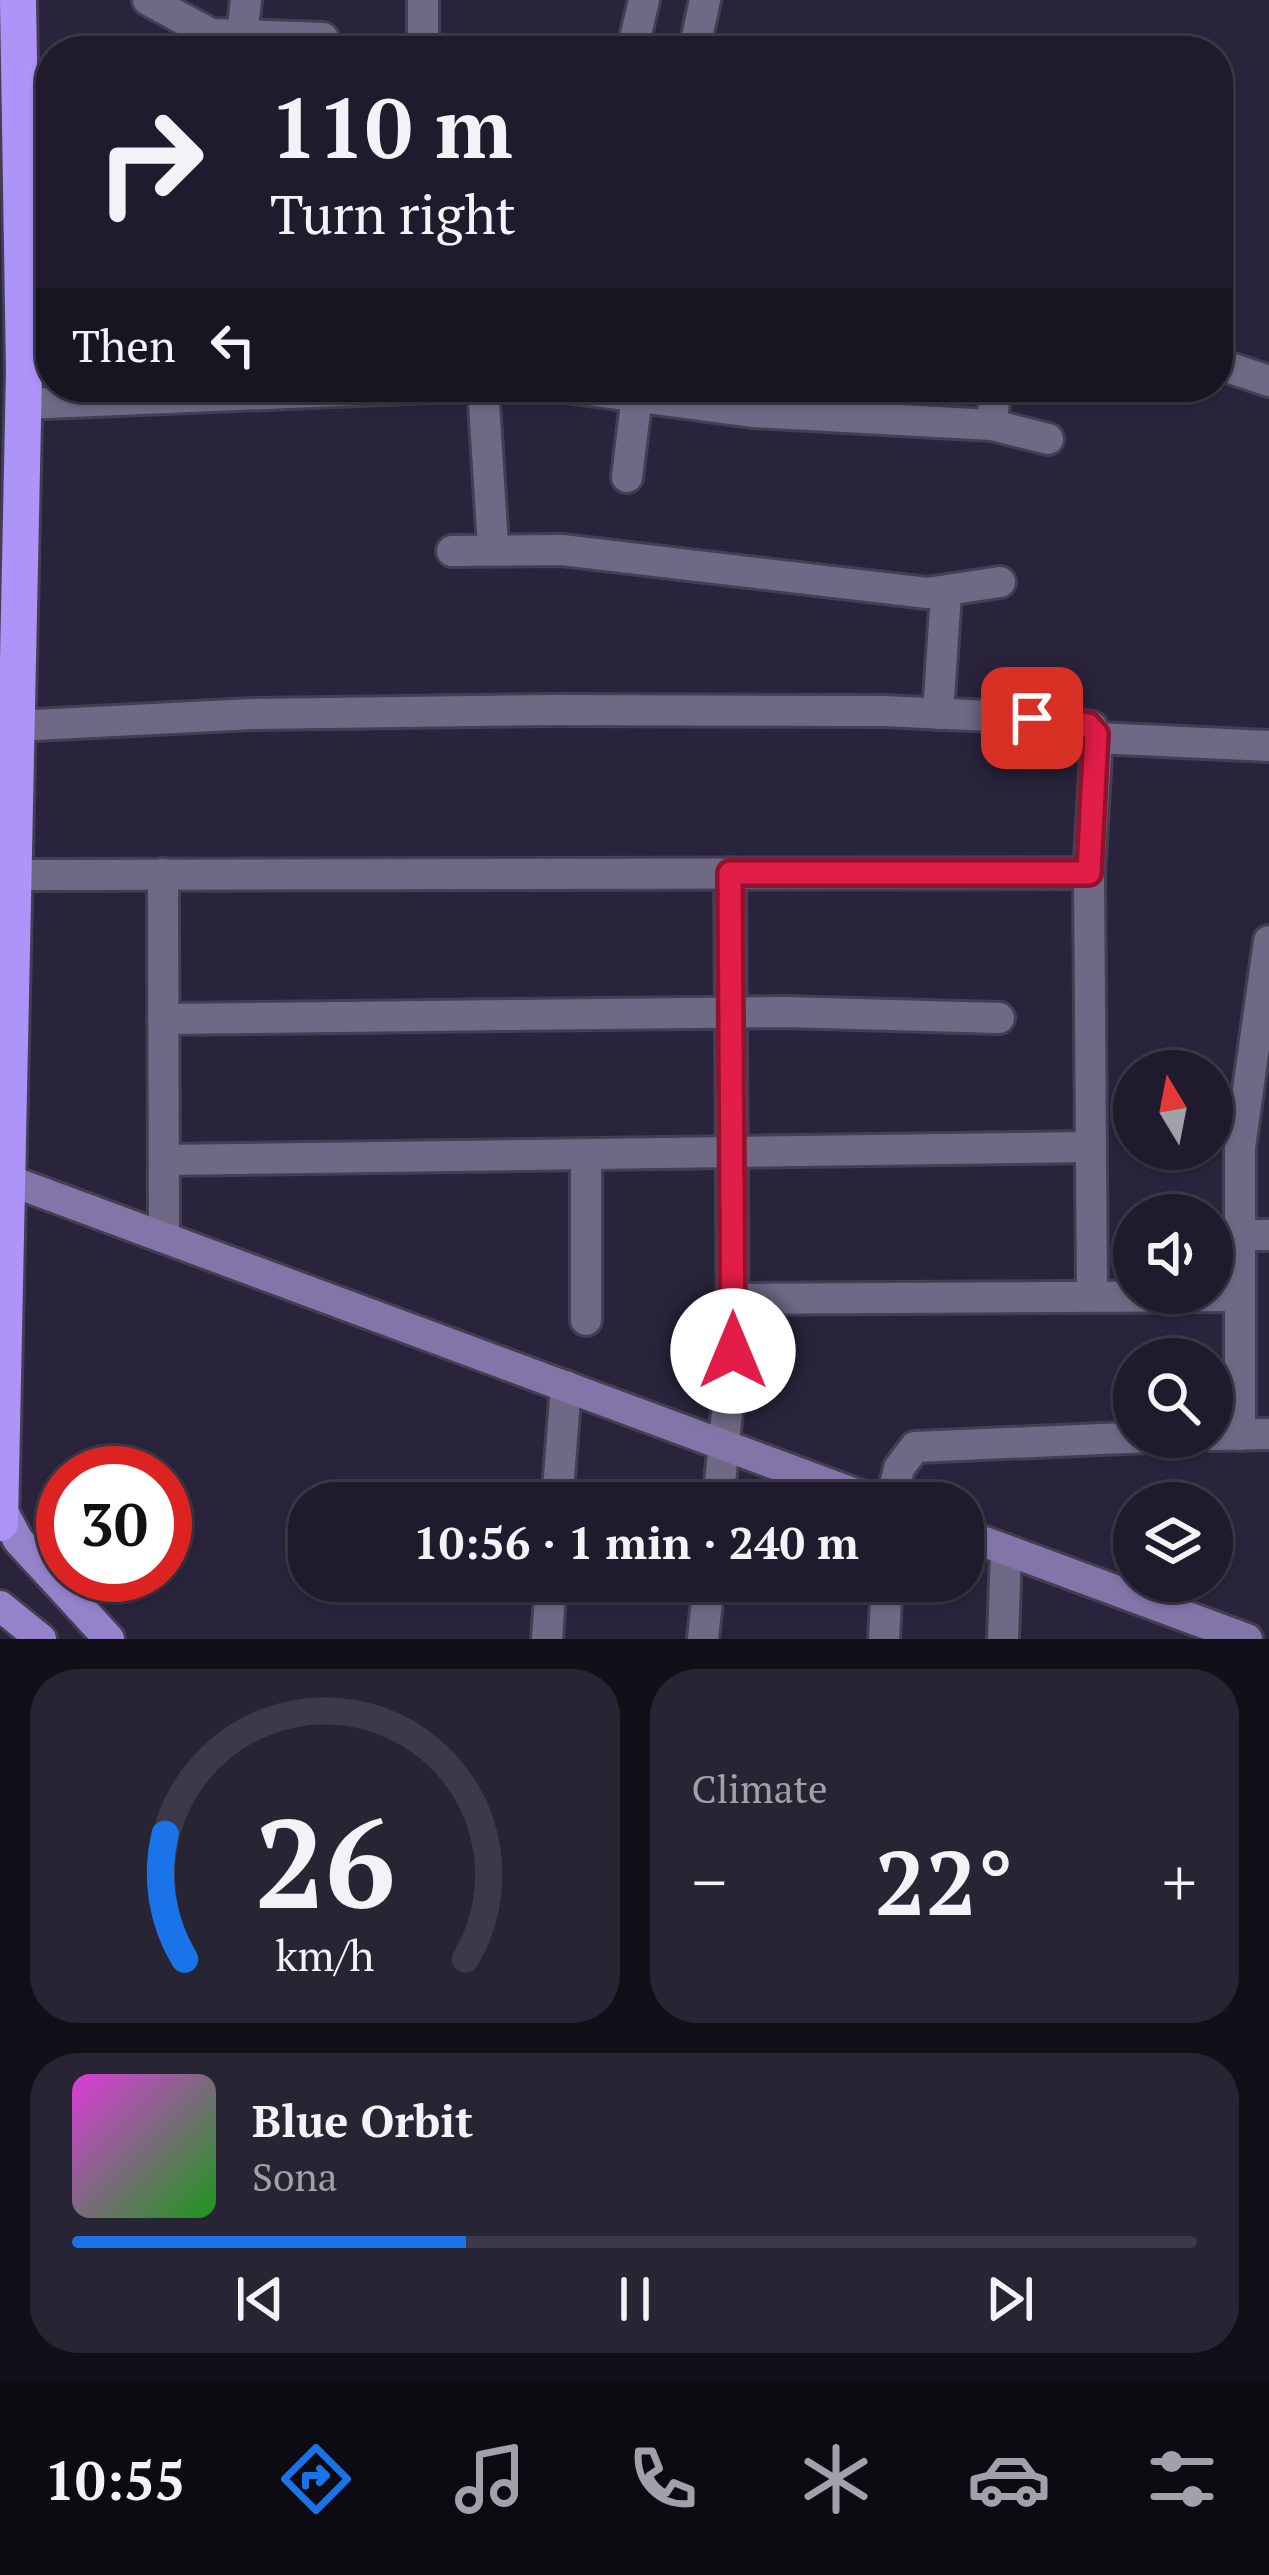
<!DOCTYPE html>
<meta charset="utf-8">
<style>
body{margin:0;font-family:"PT Serif",serif;background:#272434;color:#f1f3f6;height:100vh;display:flex;flex-direction:column;font-size:45px;white-space:nowrap}
*{box-sizing:border-box;margin:0}
p{font-size:39px;color:#a1a1a9}
.icon{flex:none;width:66px;height:66px;fill:none;stroke:currentColor;stroke-width:2;stroke-linecap:round;stroke-linejoin:round}
.map{position:relative;height:1639px;overflow:hidden}
.details{display:flex;flex-direction:column;gap:30px;padding:30px;background:#110f18;flex:1}
.details>*{flex:none}
.hud{position:absolute;left:36px;top:36px;width:1197px;height:366px;border-radius:48px;box-shadow:0 3px 9px #0004,0 0 0 3px #3c3948;background:#1f1b2c;color:#f1f3f6;overflow:hidden}
.needle{width:78px;rotate:350deg}
.fabs{position:absolute;left:1113px;top:1050px;display:grid;gap:24px}
.fabs a{display:grid;place-items:center;width:120px;height:120px;border-radius:50%;background:#1f1b2c;box-shadow:0 3px 9px #0004,0 0 0 3px #3c3948;font-size:60px}
.speed{position:absolute;left:36px;top:1446px;display:flex;gap:24px;font-size:60px;font-weight:700;text-align:center}
.speed>*{display:grid;place-content:center;width:156px;height:156px;border-radius:50%;background:#1f1b2c;box-shadow:0 3px 9px #0004,0 0 0 3px #3c3948;line-height:1}
.speed .limit{border:18px solid #d22;background:#fff;color:#111}
.pin{position:absolute;display:grid;place-items:center;width:102px;height:102px;color:#fff;margin:-51px;border-radius:24px;box-shadow:0 6px 18px #0006}
.me{position:absolute;width:132px;margin:-66px;rotate:0deg;stroke-linejoin:round;filter:drop-shadow(0 0 9px #0008)}
.turn{display:flex;align-items:center;gap:42px;height:252px;padding:0 36px;font-size:54px}
.turn .icon{width:156px;height:156px;stroke-width:2.5}
.turn b{display:block;font-size:84px;line-height:102px}
.then{display:flex;align-items:center;height:114px;padding:0 36px;background:#0003;gap:24px;font-size:45px}
.big{font-size:90px;font-weight:700;line-height:1.1}
.details .widget{flex:1;display:flex;flex-direction:column;justify-content:center;gap:18px;min-width:0;padding:0 42px;border-radius:48px;background:#272434}
.details .dial{align-items:center;gap:0}
.dial svg{height:312px;overflow:visible;fill:none;stroke:#3c3948;stroke-width:7;stroke-linecap:round;text-anchor:middle}
.dial text{fill:#f1f3f6;stroke:none}
.song{display:flex;align-items:center;gap:36px}
.cover{width:144px;height:144px;border-radius:18px;background:linear-gradient(135deg,hsl(300 70% 55%),hsl(120 70% 35%))}
.played{height:12px;border-radius:6px;background:linear-gradient(90deg,#1a73e8 35%,#3c3948 35%)}
.keys{display:flex;justify-content:space-around;direction:ltr}
.heat{display:flex;justify-content:space-between;align-items:center;font-size:66px;direction:ltr}
.details .tiles{flex:1;display:grid;gap:30px;grid-template-columns:1fr 1fr}
.widget:last-child{grid-column:span 2}
.trip{position:absolute;left:288px;top:1482px;width:696px;height:120px;border-radius:48px;background:#1f1b2c;box-shadow:0 3px 9px #0004,0 0 0 3px #3c3948;font-weight:700;line-height:120px;text-align:center}
.menu{display:flex;height:192px;justify-content:space-around;align-items:center;background:#0c0b12;color:#a1a1a9}
.menu .icon{width:84px;height:84px}
.menu .on{color:#1a73e8}
.menu b{font-size:54px;color:#f1f3f6}
.map>svg:first-child{display:block}
.lines{fill:none;stroke-linecap:round;stroke-linejoin:round}
.street-casing{stroke:#433e52;stroke-width:36}
.secondary-casing{stroke:#433e52;stroke-width:36}
.primary-casing{stroke:#433e52;stroke-width:36}
.highway-casing{stroke:#433e52;stroke-width:42}
.street{stroke:#6f6985;stroke-width:30}
.secondary{stroke:#8276a8;stroke-width:30}
.primary{stroke:#9483cb;stroke-width:30}
.highway{stroke:#ad94f9;stroke-width:36}
.route-casing{stroke:#92132f;stroke-width:30}
.route{stroke:#e11d48;stroke-width:21}
</style>
<div class="map">
<svg width="1269" height="1639" viewBox="0 0 1269 1639">
<rect width="100%" height="100%" fill="#29243b"/>
<g class="lines">
<defs>
<g id="street">
<polyline points="148,0 211,34 323,38"/>
<polyline points="242,35 246,0"/>
<polyline points="423,51 423,0"/>
<polyline points="632,51 644,0"/>
<polyline points="694,51 705,0"/>
<polyline points="1218,364 1269,381"/>
<polyline points="483,387 493,547"/>
<polyline points="565,387 752,412 992,425 1048,439"/>
<polyline points="23,404 431,387"/>
<polyline points="992,425 995,387"/>
<polyline points="627,477 637,395"/>
<polyline points="452,551 562,550 927,593 1000,582"/>
<polyline points="938,714 946,593"/>
<polyline points="15,726 252,714 555,710 883,711 1032,718 1092,727 1097,738 1089,873 1092,1295"/>
<polyline points="1097,738 1269,746"/>
<polyline points="163,874 164,1237"/>
<polyline points="11,875 1089,873"/>
<polyline points="163,1019 785,1012 999,1018"/>
<polyline points="586,1155 586,1320"/>
<polyline points="164,1160 1091,1147"/>
<polyline points="1238,1235 1269,1235"/>
<polyline points="733,1299 1239,1296"/>
<polyline points="1212,1435 1269,1434"/>
<polyline points="1240,1435 1240,1147 1269,941"/>
<polyline points="557,1503 566,1386"/>
<polyline points="718,1503 733,1351 730,873"/>
<polyline points="891,1503 899,1468 915,1447 1148,1437"/>
<polyline points="547,1639 551,1581"/>
<polyline points="703,1639 709,1581"/>
<polyline points="884,1639 887,1581"/>
<polyline points="1003,1639 1006,1550"/>
</g>
<g id="secondary">
<polyline points="3,1178 880,1503"/>
<polyline points="963,1534 1247,1639"/>
</g>
<g id="primary">
<polyline points="0,1506 18,1540 109,1639"/>
<polyline points="0,1606 41,1639"/>
</g>
<polyline id="highway" points="0,1523 24,372 18,0"/>
</defs>
<use href="#street" class="street-casing"/>
<use href="#secondary" class="secondary-casing"/>
<use href="#primary" class="primary-casing"/>
<use href="#highway" class="highway-casing"/>
<use href="#street" class="street"/>
<use href="#secondary" class="secondary"/>
<use href="#primary" class="primary"/>
<use href="#highway" class="highway"/>
</g>
<g class="lines">
<defs>
<polyline id="route" points="733,1351 730,873 1089,873 1096,734 1088,725 1032,718"/>
</defs>
<use href="#route" class="route-casing"/>
<use href="#route" class="route"/>
</g>
</svg>
<div class="fabs">
<a><svg class="needle" viewBox="-14 -14 28 28"><path d="M0-13l5 13h-10z" fill="#e53935"/><path d="M0 13l5-13h-10z" fill="#a1a1a9"/></svg></a>
<a><svg class="icon" aria-label="sound" viewBox="0 0 24 24"><path d="M4 9h4l5-4v14l-5-4H4zM17 9q2 3 0 6"/></svg></a>
<a><svg class="icon" aria-label="search" viewBox="0 0 24 24"><circle cx="10" cy="10" r="6"/><path d="M15 15l6 6"/></svg></a>
<a><svg class="icon" aria-label="layers" viewBox="0 0 24 24"><path d="M12 4l9 5-9 5-9-5zM3 14l9 5 9-5"/></svg></a>
</div>
<div class="speed"><div class="limit">30</div></div>
<div class="pin" style="left:1032px;top:718px;background:#d93025"><svg class="icon" aria-label="arrive" viewBox="0 0 24 24"><path d="M6 21V4h12l-3 4 3 4H6"/></svg></div>
<svg class="me" style="left:733px;top:1351px" viewBox="-20 -20 40 40"><circle r="19" fill="#fff"/><path d="M0-13L10 11 0 6-10 11z" fill="#e11d48"/></svg>
<div class="trip">10:56 · 1 min · 240 m</div>
<div class="hud">
<div class="turn"><svg class="icon" aria-label="right" viewBox="0 0 24 24"><path d="M7 20v-9h11M14 6l5 5-5 5"/></svg><div><b>110 m</b>Turn right</div></div>
<div class="then">Then<svg class="icon" aria-label="left" viewBox="0 0 24 24"><path d="M17 20v-9H6M10 6l-5 5 5 5"/></svg></div>
</div>
</div>
<section class="details">
<div class="tiles">
<div class="widget dial"><svg viewBox="0 0 100 80">
<path d="M14 69A42 42 0 1 1 86 69"/>
<path d="M14 69A42 42 0 0 1 9 37" stroke="#1a73e8"/>
<text x="50" y="56" font-size="32" font-weight="700">26</text>
<text x="50" y="72" font-size="11">km/h</text>
</svg></div>
<div class="widget"><p>Climate</p>
<div class="heat"><a>−</a><b class="big">22°</b><a>+</a></div>
</div>
<div class="widget">
<div class="song"><i class="cover"></i><div><b>Blue Orbit</b><p>Sona</p></div></div>
<div class="played"></div>
<div class="keys"><svg class="icon" aria-label="previous" viewBox="0 0 24 24"><path d="M18 5L8 12l10 7zM5 5v14"/></svg><svg class="icon" aria-label="pause" viewBox="0 0 24 24"><path d="M8 5v14M16 5v14"/></svg><svg class="icon" aria-label="next" viewBox="0 0 24 24"><path d="M6 5l10 7-10 7zM19 5v14"/></svg></div>
</div>
</div>
</section>
<nav class="menu">
<b>10:55</b>
<svg class="icon on" aria-label="directions" viewBox="0 0 24 24"><path d="M12 3l9 9-9 9-9-9zM9 14v-3h6M13 9l2 2-2 2"/></svg>
<svg class="icon" aria-label="music" viewBox="0 0 24 24"><path d="M9 18V5l10-2v13"/><circle cx="6" cy="18" r="3"/><circle cx="16" cy="16" r="3"/></svg>
<svg class="icon" aria-label="phone" viewBox="0 0 24 24"><path d="M5 4h4l2 5-3 2q2 4 5 5l2-3 5 2v4C11 20 4 13 5 4z"/></svg>
<svg class="icon" aria-label="climate" viewBox="0 0 24 24"><path d="M12 3v18M4 7l16 10M4 17L20 7"/></svg>
<svg class="icon" aria-label="car" viewBox="0 0 24 24"><path d="M5 17H2v-5l4-1 3-4h7l3 4 3 1v5h-3M9 17h6M6 11h13"/><circle cx="7" cy="17" r="2"/><circle cx="17" cy="17" r="2"/></svg>
<svg class="icon" aria-label="filters" viewBox="0 0 24 24"><path d="M4 7h16M4 17h16"/><circle cx="9" cy="7" r="2"/><circle cx="15" cy="17" r="2"/></svg>
</nav>
